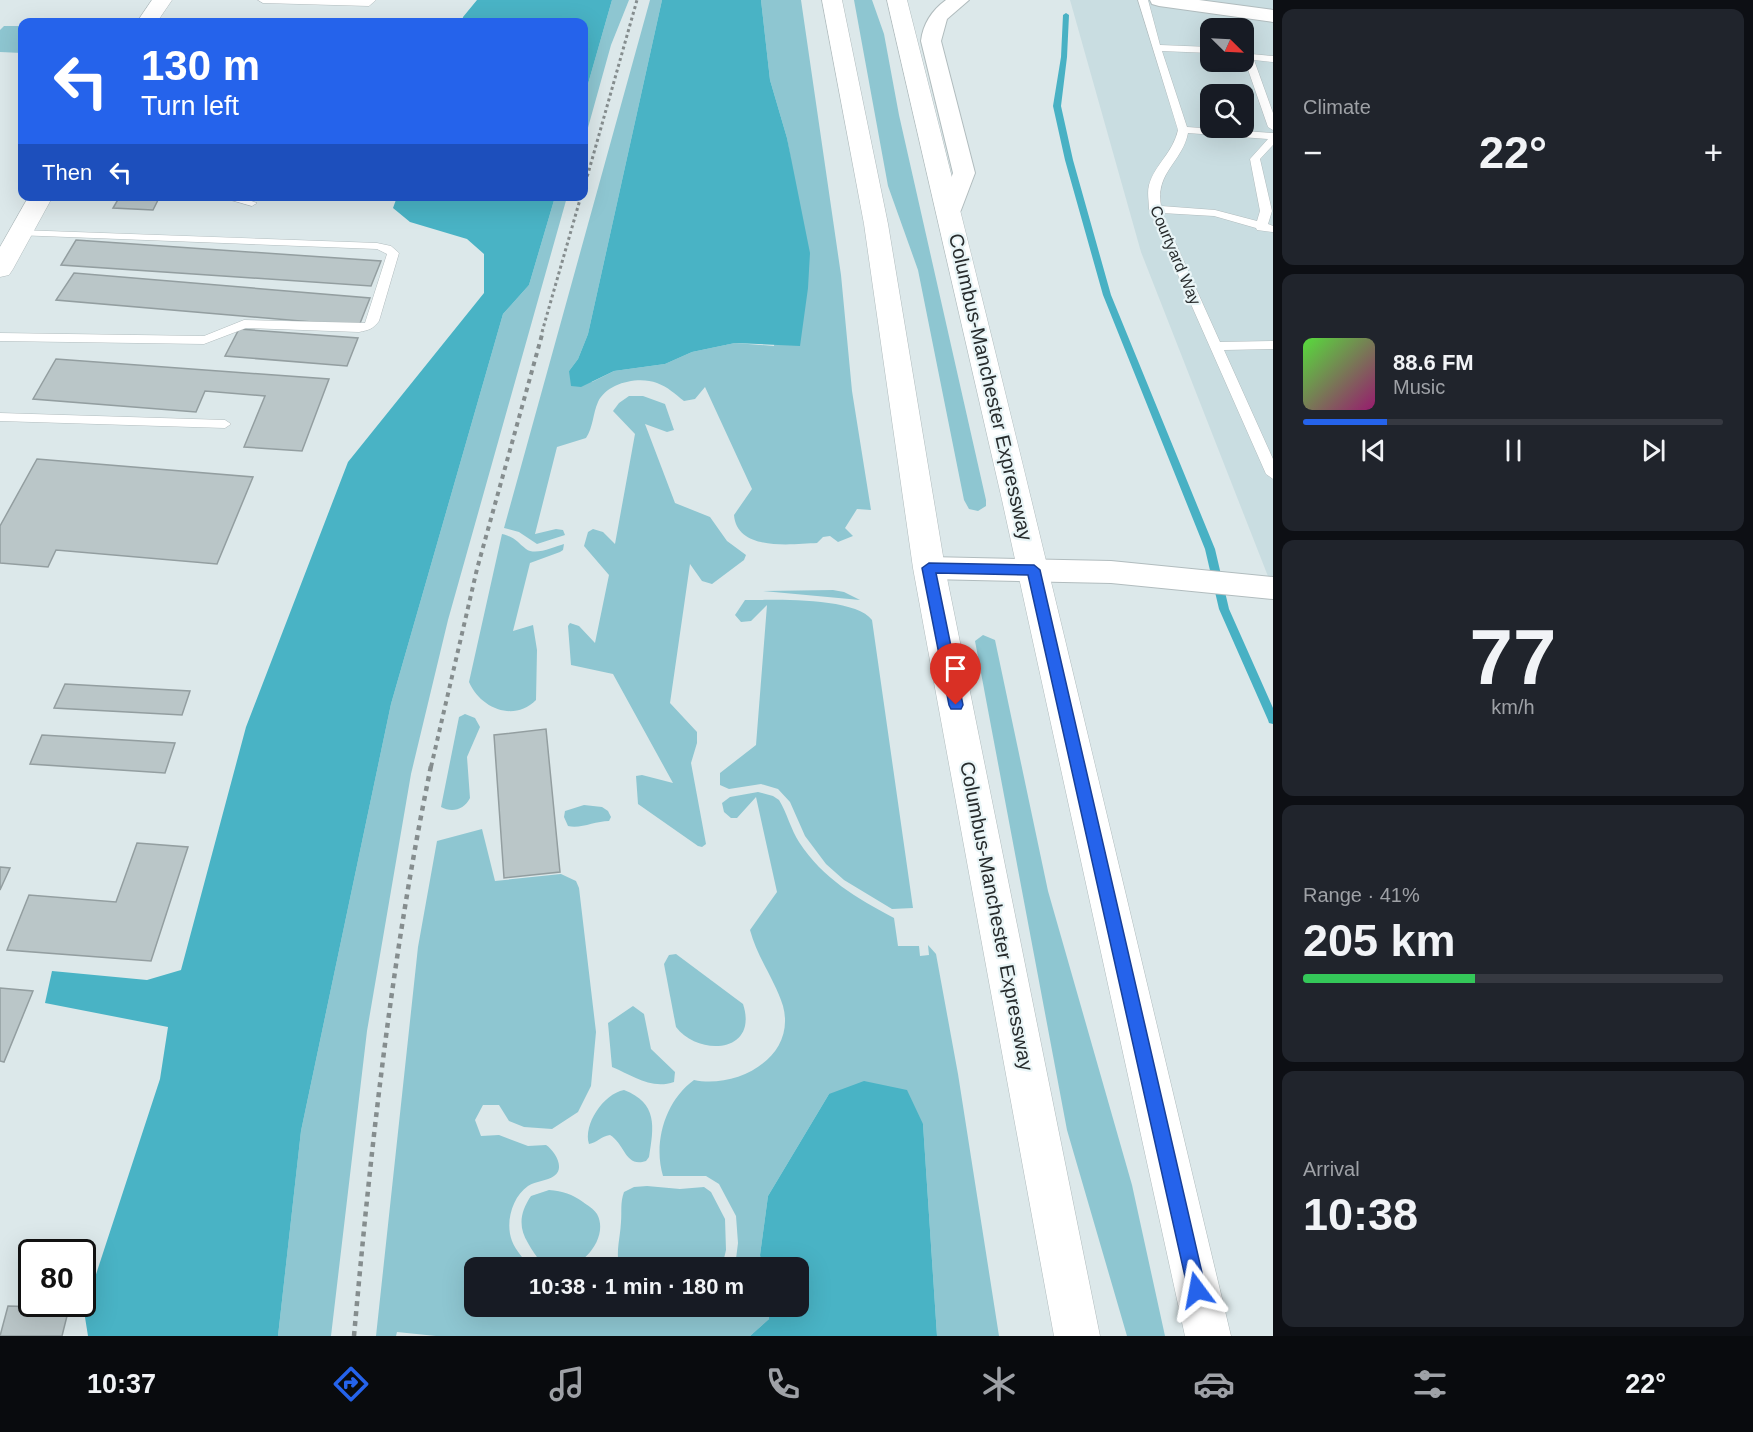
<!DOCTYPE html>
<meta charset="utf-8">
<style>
body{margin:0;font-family:Arial,sans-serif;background:#20242c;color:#f1f3f6;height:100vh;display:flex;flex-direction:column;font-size:22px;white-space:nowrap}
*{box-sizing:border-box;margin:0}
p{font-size:20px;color:#9ea1a6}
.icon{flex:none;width:33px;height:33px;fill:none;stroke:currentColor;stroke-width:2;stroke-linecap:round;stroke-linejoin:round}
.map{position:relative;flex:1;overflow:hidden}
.drawer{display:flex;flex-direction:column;gap:9px;padding:9px;background:#0d0f14;width:480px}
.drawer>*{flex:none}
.top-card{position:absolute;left:18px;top:18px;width:570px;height:183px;border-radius:12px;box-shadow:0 6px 24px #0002;background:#2563eb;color:#fff;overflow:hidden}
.needle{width:39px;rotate:114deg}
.buttons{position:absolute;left:1200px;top:18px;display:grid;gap:12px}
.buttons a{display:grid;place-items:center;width:54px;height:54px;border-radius:12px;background:#171b24;box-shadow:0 6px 24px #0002;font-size:30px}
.speed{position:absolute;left:18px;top:1239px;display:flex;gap:12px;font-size:30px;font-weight:700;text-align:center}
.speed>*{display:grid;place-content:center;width:78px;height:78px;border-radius:50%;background:#171b24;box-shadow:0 6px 24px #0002;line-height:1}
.speed .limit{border:3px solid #111;border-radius:9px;background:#fff;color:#111}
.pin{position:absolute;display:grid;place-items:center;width:51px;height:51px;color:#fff;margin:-62px -26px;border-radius:50% 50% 50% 0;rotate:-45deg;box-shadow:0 0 6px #0007}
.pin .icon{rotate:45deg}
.me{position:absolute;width:66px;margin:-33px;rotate:347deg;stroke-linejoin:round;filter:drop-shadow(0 0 4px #0008)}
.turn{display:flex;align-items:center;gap:21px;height:126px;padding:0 24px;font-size:27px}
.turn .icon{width:78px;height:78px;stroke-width:2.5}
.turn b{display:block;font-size:42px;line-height:51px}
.then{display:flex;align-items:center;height:57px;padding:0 24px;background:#0003;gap:12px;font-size:22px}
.big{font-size:45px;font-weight:600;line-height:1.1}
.drawer .tile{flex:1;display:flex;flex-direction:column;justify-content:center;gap:9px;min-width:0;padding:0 21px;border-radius:12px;background:#20242c}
.drawer .dial{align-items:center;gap:0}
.dial b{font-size:78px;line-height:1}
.song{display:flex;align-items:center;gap:18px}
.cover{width:72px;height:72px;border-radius:9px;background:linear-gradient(135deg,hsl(110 70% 55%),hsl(320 70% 35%))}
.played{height:6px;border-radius:3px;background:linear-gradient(90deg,#2563eb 20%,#363941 20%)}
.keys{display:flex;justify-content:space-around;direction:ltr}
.heat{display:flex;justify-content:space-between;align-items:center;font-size:33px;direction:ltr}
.charge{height:9px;border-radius:4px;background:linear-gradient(90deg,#34c759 41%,#363941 0)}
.trip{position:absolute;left:464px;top:1257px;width:345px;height:60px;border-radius:12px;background:#171b24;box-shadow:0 6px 24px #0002;font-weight:600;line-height:60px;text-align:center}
.menu{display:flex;height:96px;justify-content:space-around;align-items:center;background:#090b0e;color:#9ea1a6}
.menu .icon{width:42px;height:42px}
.menu .active{color:#2563eb}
.menu b{font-size:27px;color:#f1f3f6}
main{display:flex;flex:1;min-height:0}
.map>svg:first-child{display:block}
.built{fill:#c9dde1;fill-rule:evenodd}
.green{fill:#8ec6d1}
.forest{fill:#49b3c5}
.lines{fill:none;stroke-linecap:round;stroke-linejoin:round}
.stream{fill:#48b1c4;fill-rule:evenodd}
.building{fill:#bac6c8;stroke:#939ea0;stroke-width:1.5}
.lane-casing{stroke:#b1bcbe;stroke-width:1}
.street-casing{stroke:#b1bcbe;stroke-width:2}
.secondary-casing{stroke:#b1bcbe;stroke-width:1}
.highway-casing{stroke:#b1bcbe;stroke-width:1}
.path-far2{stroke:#858d8e;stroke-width:3;stroke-dasharray:3 3;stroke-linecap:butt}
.path-far1{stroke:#858d8e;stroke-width:4;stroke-dasharray:4.5 4.5;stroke-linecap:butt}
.path{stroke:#858d8e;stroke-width:4.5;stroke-dasharray:5 5;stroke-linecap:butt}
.lane{fill:#fff;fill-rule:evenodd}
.street{fill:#fff;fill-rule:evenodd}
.secondary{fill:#fff;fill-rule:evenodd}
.highway{fill:#fff;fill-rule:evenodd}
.route{fill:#2563eb;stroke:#184099;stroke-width:1.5}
.labels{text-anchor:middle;stroke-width:4.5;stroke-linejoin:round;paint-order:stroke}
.far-street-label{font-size:16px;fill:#272b2c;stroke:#e9f5f7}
.street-label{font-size:20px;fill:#272b2c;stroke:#e9f5f7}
</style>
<main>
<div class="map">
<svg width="1273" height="1336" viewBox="0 0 1273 1336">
<rect width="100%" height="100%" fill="#dce8ea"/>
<path class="built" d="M1070,0h203v589l-132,-337zM1210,28h34v34h-34zM1210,94h34v34h-34z"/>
<g class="green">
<polygon points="612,0 629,0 611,45 584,142 584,98"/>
<path d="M650,0h12l-74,334 -10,25 -9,12 23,11 22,-11 51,-7 27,-12 43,-9 39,3 22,-156 -9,-52 -17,-58 -9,-80h40l40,275 11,116 19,119 -14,-1 -12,19 8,8 -15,6 -8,-6 -7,1 -6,6c-25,1 -80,9 -83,-28l18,-26 -47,-102 -10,12 -11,2c-9,-7 -16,-14 -27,-18 -19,-7 -50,0 -59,19 -5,11 -5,26 -12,36l-29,9 -22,87 21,-5 7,1 2,5 -28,9 -18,-12 -15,-4z"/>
<polygon points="854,0 872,0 884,34 899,115 986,500 986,506 978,511 969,509 964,500 918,270 888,186"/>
<polygon points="4,26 22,26 22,53 0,52 0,30"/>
<polygon points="555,197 567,197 448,620 411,774 367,1031 331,1336 278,1336 301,1131 391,704 503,314 529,285"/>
<polygon points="629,396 643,396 665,404 674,430 667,432 645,424 675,503 710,517 727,541 746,555 744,560 712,584 702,581 690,564 670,703 697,732 697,743 691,763 706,844 702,847 698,846 638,804 636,776 642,775 673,783 613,674 571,665 568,626 570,623 579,626 595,643 609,575 584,546 588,532 593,529 603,532 615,544 635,434 613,411 619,403"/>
<path d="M502,534c13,3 15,8 24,15 9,7 28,-2 38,-5l-1,6 -3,2 -30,11 -17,68 20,-6 4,25 -1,50c-22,22 -55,9 -67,-18z"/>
<polygon points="833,590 844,592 860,600 763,591"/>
<path d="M745,600c28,0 110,-3 127,20l41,288 -21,1 -48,-29 -18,-16 -21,-28 -15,-34 -12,-13 -17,-5 -32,5 -9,-4v-12l36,-28 11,-140 -16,16 -10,1 -6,-7z"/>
<polygon points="983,635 995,640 1048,891 1132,1185 1165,1336 1127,1336 1067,1130 975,641"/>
<path d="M465,714l10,4 5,9 -13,30 3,41c-6,12 -18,15 -29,9l18,-90z"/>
<path d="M758,792l15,4 6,4c8,13 12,30 20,42 24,37 58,56 95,76l4,28h21l1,10 9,-1 -1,-10 8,9 22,120 41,262h-62l-14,-212 -94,-30 -61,102 -8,59 2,12h-27l3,-24 -2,-27 -17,-32 -13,-8h-43c-10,-33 2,-75 31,-96 42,9 103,-22 89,-74 -8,-26 -26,-49 -33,-76l27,-38 -21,-95 -19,21h-6l-7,-6 -2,-9 8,-6z"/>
<path d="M584,805l18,2 6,4 3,6 -2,4c-14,0 -28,8 -41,5l-4,-9 1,-6z"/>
<path d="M482,829l13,52 66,-7 15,7 3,7 17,144 -5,54 -13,26 -26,17 -28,-2 -15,-6 -10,-16h-16l-8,15 6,16 18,-1 29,11 18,-1c8,5 20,23 8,31 -7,5 -18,5 -26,10 -16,11 -23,37 -16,55 4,10 12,18 18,26l-56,1v38h150l17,4 7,-3 45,-1 15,6 16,-5 43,-1 2,13 -19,17h-314l-39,-4 -1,4h-20l42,-389 19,-106z"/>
<path d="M676,954l67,50c16,49 -44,53 -67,23l-12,-63 5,-9z"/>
<path d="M633,1006l11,8 7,35 24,23 -1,10c-23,8 -42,-7 -62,-15l-4,-44z"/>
<path d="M624,1090c34,13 30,37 25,67l-3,4c-21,7 -21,-17 -36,-26 -9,1 -13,8 -21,9 -6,-19 14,-50 35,-54z"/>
<path d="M647,1186l33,3 24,-2 7,5 14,27 1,31 -4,17h-103c-3,-19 1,-27 2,-45 1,-11 -1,-19 3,-30l10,-5z"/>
<path d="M549,1190c14,1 23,4 34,12 4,3 11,7 14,12 14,26 -21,63 -48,54 -8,-3 -17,-18 -21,-25 -10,-16 -8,-31 3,-47z"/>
</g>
<g class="forest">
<polygon points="477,0 612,0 584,98 584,22 462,22 463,17"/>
<polygon points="662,0 761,0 770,80 787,138 810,253 808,288 800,346 735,343 692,352 665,364 614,371 581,387 571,386 569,371 578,359 588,334"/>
<polygon points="397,197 555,197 529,285 503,314 391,704 301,1131 278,1336 88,1336 84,1311 160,1079 168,1027 45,1003 52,971 147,980 181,970 246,727 348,462 484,293 484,254 467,239 410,222 393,208"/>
<polygon points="864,1081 907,1090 923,1124 937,1336 750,1336 769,1319 767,1307 798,1306 798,1268 762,1267 760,1255 768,1196 829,1094"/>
</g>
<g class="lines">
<polygon class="stream" points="1066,13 1069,15 1067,57 1061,106 1073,160 1111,295 1215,549 1229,609 1273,708 1273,724 1269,723 1268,720 1219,609 1205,549 1103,295 1065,160 1053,106 1061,57 1063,15"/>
</g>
<g class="building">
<polygon points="120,196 160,196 153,210 113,208"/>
<polygon points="76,240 381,261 371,286 61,265"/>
<polygon points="74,273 370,298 359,326 56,300"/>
<polygon points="239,329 358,338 347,366 225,356"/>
<polygon points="56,359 329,379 302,451 244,447 265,396 205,391 196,412 33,399"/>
<polygon points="37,459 253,477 217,564 56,550 48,567 0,563 0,526"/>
<polygon points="65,684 190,691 182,715 54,708"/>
<polygon points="546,729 560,872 504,878 494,735"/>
<polygon points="42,735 175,743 165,773 30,764"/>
<polygon points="137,843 188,847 151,961 7,950 29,895 116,902"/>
<polygon points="0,867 10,868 0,890"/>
<polygon points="0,988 33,991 4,1062 0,1061"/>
<polygon points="8,1306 69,1308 62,1336 0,1336"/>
</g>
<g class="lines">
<defs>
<g id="lane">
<polygon points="258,0 376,0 369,6 263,3"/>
<path d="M1138,0h10l12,45 50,2v6l-48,-2 25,76 86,6v12l-13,14 12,52 -4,13 5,2v6l-16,-2 -1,-2 -42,-12 -52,-3 58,129 53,-1v8l-49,1 49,109v20l-7,-5 -117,-265c0,-8 -2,-16 0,-24 6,-21 24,-32 29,-55zM1188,133l80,6 -18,20 10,52 -3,10 -42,-11 -54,-4c-6,-34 21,-43 27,-73z"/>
<polygon points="1244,51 1251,54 1273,56 1273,62 1254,60 1273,113 1273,130 1268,127 1244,58"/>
<polygon points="217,196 238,196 257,203 252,206"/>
<path d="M20,230l357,13 14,3 8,7 -20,68c-6,8 -10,9 -20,11l-113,-4 -42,16 -204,-3v-8l204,3 40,-16 121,3 22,-69 -10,-5 -361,-14 -2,-2z"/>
<polygon points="0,413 225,420 231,424 225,428 0,421"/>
</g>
<g id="street">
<path d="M946,0h23l-22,19 -6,22 34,132 -14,37 -3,5 -8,2 -8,-2 -3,-5 14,-37 -32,-132c2,-17 11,-31 25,-41z"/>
<polygon points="1150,0 1199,0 1273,10 1273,22 1159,6 1152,4"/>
<polygon points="929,557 1111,561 1273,577 1273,599 1111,583 929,579 919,576 915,568 919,560"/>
</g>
<g id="secondary">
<polygon points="152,0 172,0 157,22 137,22"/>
<polygon points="29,196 53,196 13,269 9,275 0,277 0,247"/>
</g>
<g id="highway">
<polygon points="822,0 842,0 888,224 945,568 1100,1336 1054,1336 913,568 864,224"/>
<path d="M887,0h20c114,444 217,890 324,1336h-46l-183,-836z"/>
</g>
</defs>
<use href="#lane" class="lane-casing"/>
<use href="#street" class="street-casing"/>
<use href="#secondary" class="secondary-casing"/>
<use href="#highway" class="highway-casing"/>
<g class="path-far2">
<polyline points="584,188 637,0"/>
<polyline points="542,332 581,196"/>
</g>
<polyline class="path-far1" points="431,767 477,569 543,331"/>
<path class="path" d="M354,1336c17,-191 38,-382 77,-570"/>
<use href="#lane" class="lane"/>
<use href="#street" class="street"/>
<use href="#secondary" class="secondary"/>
<use href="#highway" class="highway"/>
</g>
<polygon class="route" points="929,563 1034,565 1040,570 1206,1290 1204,1297 1197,1299 1190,1297 1188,1290 1028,575 936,573 963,705 961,709 951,709 949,705 922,568"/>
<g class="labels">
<g class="far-street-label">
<text transform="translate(1176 255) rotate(67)" y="6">Courtyard Way</text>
</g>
<g class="street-label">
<text transform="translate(991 387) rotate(77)" y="7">Columbus-Manchester Expressway</text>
<text transform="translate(997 916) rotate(79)" y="7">Columbus-Manchester Expressway</text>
</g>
</g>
</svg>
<div class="buttons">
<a><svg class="needle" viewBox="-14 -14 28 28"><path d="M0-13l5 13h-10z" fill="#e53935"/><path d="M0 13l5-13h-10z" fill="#9ea1a6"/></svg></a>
<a><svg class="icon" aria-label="search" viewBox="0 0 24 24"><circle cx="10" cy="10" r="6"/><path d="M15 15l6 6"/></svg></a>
</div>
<div class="speed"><div class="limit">80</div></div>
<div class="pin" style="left:956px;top:705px;background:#d93025"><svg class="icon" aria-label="arrive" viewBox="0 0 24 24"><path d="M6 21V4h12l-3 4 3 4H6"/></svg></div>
<svg class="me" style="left:1197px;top:1290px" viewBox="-20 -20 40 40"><path d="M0-17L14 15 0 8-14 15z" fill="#2563eb" stroke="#fff" stroke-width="4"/></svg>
<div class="trip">10:38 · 1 min · 180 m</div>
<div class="top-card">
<div class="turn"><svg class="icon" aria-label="left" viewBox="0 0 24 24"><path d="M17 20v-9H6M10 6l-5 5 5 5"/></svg><div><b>130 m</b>Turn left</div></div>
<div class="then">Then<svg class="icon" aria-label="left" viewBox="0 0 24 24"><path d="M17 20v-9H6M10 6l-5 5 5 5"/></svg></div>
</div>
</div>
<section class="drawer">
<div class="tile"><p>Climate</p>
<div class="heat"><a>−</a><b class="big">22°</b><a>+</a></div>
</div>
<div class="tile">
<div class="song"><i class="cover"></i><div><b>88.6 FM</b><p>Music</p></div></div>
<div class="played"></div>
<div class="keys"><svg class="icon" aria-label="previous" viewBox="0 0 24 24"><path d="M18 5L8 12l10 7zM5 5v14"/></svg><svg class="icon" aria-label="pause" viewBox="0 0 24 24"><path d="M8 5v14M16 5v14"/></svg><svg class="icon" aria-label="next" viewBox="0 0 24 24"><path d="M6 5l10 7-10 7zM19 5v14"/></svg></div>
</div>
<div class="tile dial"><b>77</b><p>km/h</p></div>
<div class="tile"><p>Range · 41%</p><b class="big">205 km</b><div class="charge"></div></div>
<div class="tile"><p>Arrival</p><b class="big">10:38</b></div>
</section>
</main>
<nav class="menu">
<b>10:37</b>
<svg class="icon active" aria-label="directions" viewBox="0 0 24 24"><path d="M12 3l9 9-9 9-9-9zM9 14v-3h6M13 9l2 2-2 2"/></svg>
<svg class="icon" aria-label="music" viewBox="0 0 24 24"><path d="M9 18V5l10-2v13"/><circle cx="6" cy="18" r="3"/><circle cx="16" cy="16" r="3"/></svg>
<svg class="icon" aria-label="phone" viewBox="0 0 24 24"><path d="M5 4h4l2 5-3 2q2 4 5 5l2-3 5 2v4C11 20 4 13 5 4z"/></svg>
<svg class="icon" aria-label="climate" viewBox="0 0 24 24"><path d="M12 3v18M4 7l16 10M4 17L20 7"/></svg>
<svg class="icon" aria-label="car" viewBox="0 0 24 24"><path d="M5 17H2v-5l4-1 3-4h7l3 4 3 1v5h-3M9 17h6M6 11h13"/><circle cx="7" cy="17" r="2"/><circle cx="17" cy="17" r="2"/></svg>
<svg class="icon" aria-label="filters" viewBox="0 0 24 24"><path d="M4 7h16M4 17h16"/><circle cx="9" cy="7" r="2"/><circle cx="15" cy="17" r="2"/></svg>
<b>22°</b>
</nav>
